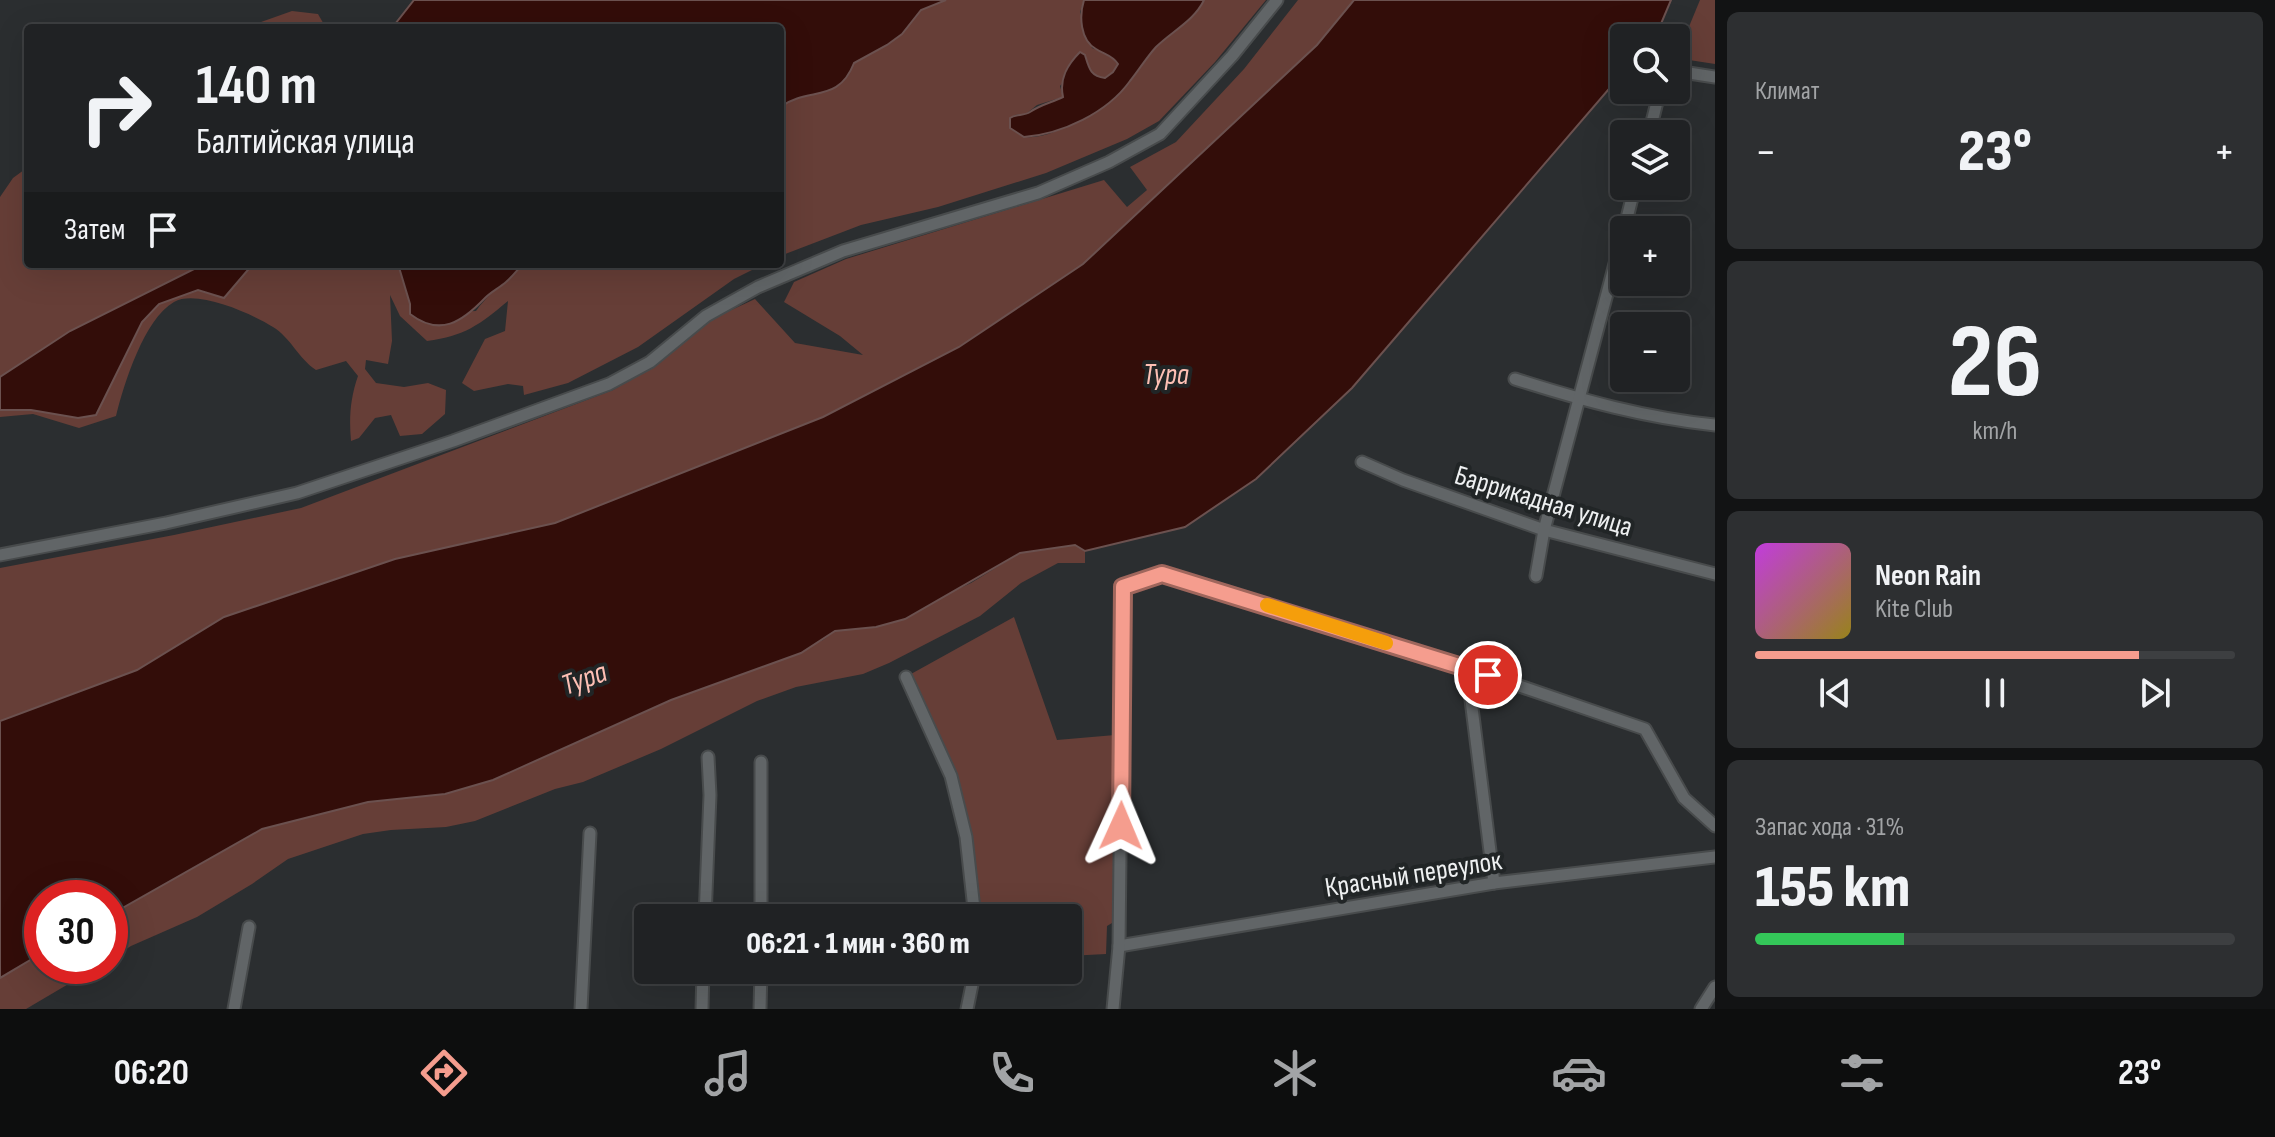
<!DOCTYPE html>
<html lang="ru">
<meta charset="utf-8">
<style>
body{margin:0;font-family:"Sofia Sans Condensed",sans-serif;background:#2d2f31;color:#f1f3f6;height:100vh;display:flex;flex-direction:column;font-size:30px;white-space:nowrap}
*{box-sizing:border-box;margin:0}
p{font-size:26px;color:#a2a4a6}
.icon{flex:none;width:44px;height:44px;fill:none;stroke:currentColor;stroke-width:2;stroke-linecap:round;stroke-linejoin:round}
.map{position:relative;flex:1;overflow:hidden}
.side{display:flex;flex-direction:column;gap:12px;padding:12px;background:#121314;width:560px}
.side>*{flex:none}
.guide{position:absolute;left:24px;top:24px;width:760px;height:244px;border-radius:8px;box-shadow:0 8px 32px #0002,0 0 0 2px #3d3f41;background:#202224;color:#f1f3f6;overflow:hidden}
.fabs{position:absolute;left:1610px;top:24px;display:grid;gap:16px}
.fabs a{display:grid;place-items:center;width:80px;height:80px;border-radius:8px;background:#202224;box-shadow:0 8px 32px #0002,0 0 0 2px #3d3f41;font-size:40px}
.speed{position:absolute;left:24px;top:880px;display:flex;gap:16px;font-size:40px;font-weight:700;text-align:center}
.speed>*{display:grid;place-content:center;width:104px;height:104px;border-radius:50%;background:#202224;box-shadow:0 8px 32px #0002,0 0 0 2px #3d3f41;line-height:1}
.speed .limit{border:12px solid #d22;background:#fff;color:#111}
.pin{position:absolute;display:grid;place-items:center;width:68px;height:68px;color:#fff;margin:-34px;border:4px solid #fff;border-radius:50%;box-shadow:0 2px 8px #0007}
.me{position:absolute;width:88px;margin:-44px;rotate:1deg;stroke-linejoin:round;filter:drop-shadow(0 0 6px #0008)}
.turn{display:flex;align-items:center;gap:28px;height:168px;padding:0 40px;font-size:36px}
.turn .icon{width:104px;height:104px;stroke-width:2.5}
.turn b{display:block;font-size:56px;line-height:68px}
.then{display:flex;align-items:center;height:76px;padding:0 40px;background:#0003;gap:16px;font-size:30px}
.big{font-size:60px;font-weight:800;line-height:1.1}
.side .tile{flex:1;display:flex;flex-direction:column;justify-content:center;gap:12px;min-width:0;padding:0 28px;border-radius:12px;background:#2d2f31}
.side .dial{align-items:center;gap:0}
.dial b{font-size:104px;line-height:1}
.song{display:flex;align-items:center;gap:24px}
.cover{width:96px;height:96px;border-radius:12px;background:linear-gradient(135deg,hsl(290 70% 55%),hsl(50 70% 35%))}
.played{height:8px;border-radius:4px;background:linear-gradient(90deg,#f59d8e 80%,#3d3f41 80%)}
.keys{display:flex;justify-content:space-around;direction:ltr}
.heat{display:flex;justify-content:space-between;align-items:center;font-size:44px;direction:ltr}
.charge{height:12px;border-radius:6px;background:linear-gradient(90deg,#34c759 31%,#3d3f41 0)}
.trip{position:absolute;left:634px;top:904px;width:448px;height:80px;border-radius:8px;background:#202224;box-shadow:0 8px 32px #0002,0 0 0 2px #3d3f41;font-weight:800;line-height:80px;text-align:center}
.tab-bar{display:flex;height:128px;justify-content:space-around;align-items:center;background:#0d0e0e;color:#a2a4a6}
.tab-bar .icon{width:56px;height:56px}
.tab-bar .on{color:#f59d8e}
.tab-bar b{font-size:36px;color:#f1f3f6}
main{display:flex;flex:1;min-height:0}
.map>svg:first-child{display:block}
.green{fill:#663e37}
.water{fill:#330d09;stroke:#6b514f;stroke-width:2}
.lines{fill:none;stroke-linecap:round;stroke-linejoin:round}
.minor-casing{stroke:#484b4c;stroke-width:15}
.minor{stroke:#616567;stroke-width:11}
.route-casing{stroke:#9f665c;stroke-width:20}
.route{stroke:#f59d8e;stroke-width:14}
.slow{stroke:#f59e0b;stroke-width:14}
.labels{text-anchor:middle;stroke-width:8;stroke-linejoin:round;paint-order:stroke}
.street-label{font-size:28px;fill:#eef0f1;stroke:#212526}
.water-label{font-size:30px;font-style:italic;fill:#fdbfb4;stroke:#212526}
</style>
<main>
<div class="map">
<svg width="1715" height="1009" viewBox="0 0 1715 1009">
<rect width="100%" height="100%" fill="#2b2e30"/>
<g class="green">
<path d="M946,0h138l-4,12 12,36 21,9 5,7 -5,8 -8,6c-15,-3 -16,-10 -20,-23l-25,31 3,11 -26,8 -11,9 -12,1 -4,13c5,3 10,8 16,9 29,3 85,-33 103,-54 11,-13 18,-28 31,-40 16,-13 34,-24 44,-43h62l-51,62 -56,59 -32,18 -81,34 -108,34 -77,18 -81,31v-149c29,-20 59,-5 74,-44l33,-18 15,-11 19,-24z"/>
<polygon points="1298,0 1354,0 1317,45 1083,264 959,347 823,417 555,523 395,559 224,617 137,670 0,721 0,568 174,535 301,508 613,390 655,366 712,319 755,299 795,343 863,355 840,336 784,302 794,282 846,259 1104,180 1127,207 1147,190 1130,167 1176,142 1244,69"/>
<polygon points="1700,0 1715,0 1715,64 1676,58"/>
<polygon points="292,11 318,14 326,28 244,28"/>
<polygon points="28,167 28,264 204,264 70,331 0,377 0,197 13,178"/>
<path d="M253,264h145l12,40v10l66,-3c13,-18 31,-32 47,-47h241l-30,15 -96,68 -70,36 -44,12 -1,-9 -15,-2 -34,7 -12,-8 23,-44 20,-8 3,-30c-29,24 -43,35 -81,40l-27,-25 -10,-21 2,46 -4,23 -22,-4 -1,9 11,14 28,4 24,-4 18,7 -1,24 -23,20 -22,2 -9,-21 -16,3 -16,20 -8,3c-2,-23 -1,-42 7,-65l-12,-15 -30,9c-17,-11 -26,-33 -43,-43 -21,-13 -76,-38 -99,-25 -30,17 -50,82 -58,114l-37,12 -46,-14 -33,3v-7h31l47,8 18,-3 46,-93 17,-18 89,-35z"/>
<polygon points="1075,545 1085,551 1085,563 1058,563 1021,583 980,616 889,663 863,674 796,687 757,701 661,749 583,782 555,789 475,821 446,827 391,830 363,834 288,859 252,884 197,917 131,946 110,959 110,915 262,829 368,802 445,794 493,780 671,700 733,678 823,640 835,631 876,627 971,583 1020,553"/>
<polygon points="1014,617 1057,740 1115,735 1118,746 1112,923 1107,926 1106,954 1068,956 1068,918 980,918 955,774 911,674"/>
<polygon points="42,953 42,966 99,966 26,1009 0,1009 0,978"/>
</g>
<g class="water">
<path d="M414,0h532l-25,10 -19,24 -15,11 -33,18c-16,41 -44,23 -74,44v-79h-388z"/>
<path d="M1084,0h120c-10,21 -32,31 -48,47 -10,11 -17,23 -26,34 -23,32 -68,53 -106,56l-14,-9v-10c6,-4 14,-2 20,-6 12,-8 21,-9 33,-15 -4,-18 4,-32 17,-45l5,3c4,13 5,21 20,23l8,-6 5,-8c-6,-9 -13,-9 -22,-15 -16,-9 -17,-33 -12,-49z"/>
<polygon points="1354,0 1671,0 1655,38 1624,38 1624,77 1614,83 1352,388 1256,479 1185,527 1085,551 1075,545 1020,553 905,619 876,627 835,631 801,653 671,700 493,780 445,794 368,802 262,829 110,915 110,898 42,898 42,953 0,978 0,721 137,670 224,617 395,559 555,523 823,417 959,347 1083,264 1317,45"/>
<polygon points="204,264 253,264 224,298 198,290 159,304 142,322 96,415 78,418 31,410 0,410 0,377 70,331"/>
<path d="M398,264h125c-6,6 -11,13 -17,18 -7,6 -15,10 -21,16 -23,24 -45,39 -75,16v-10z"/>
</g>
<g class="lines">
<defs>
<g id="minor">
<polyline points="1676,71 1715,77"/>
<polyline points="1649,134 1659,94"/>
<polyline points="1624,230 1635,186"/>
<path d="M1515,379c66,21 131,39 200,46"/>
<polyline points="1362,462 1403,480 1544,530 1715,574"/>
<polyline points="0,555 166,523 297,493 453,441 609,384 650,362 706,316 758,287 843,251 1038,193 1109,162 1160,134 1232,56 1277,0"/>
<polyline points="1536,576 1544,530 1624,230"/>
<polyline points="1467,668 1494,883"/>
<polyline points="906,677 951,776 966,837 975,918"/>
<polyline points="761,762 761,918"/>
<polyline points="705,918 710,795 708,757"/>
<polyline points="1119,946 1494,883 1715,857"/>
<polyline points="234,1009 249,927"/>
<polyline points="581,1009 590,833"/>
<polyline points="702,1009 703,970"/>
<polyline points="760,1009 761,970"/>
<polyline points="967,1009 975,970"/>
<polyline points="1113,1009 1119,946 1123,587 1162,574 1467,668 1645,729 1684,798 1715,826"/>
<polyline points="1701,1009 1715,987"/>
</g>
</defs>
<use href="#minor" class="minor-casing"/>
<use href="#minor" class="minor"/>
</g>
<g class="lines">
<defs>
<polyline id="route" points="1121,826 1123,587 1162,574 1488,675"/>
</defs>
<use href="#route" class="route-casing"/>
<use href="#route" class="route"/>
<polyline class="slow" points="1267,605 1386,643"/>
</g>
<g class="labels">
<g class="street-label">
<text transform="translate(1544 500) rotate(17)" y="10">Баррикадная улица</text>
<text transform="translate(1413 873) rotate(-9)" y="10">Красный переулок</text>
</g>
<g class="water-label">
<text x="1166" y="384">Тура</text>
<text transform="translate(584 678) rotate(-20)" y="10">Тура</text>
</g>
</g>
</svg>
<div class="fabs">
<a><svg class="icon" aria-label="search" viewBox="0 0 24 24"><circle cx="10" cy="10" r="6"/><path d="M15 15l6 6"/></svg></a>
<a><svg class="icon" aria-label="layers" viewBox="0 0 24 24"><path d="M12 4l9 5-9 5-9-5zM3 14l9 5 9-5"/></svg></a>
<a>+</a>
<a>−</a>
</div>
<div class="speed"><div class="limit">30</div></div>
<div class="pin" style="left:1488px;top:675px;background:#d93025"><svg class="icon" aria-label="arrive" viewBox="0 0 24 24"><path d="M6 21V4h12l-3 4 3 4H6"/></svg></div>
<svg class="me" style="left:1121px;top:826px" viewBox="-20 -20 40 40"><path d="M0-17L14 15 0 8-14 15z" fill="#f59d8e" stroke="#fff" stroke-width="4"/></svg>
<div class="trip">06:21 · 1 мин · 360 m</div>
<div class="guide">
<div class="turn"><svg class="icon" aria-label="right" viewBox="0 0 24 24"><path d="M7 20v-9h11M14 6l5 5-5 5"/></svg><div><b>140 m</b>Балтийская улица</div></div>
<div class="then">Затем<svg class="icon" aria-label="arrive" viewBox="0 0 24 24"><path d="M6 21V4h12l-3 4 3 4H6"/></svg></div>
</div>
</div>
<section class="side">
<div class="tile"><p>Климат</p>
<div class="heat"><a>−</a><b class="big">23°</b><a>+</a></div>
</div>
<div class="tile dial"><b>26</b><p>km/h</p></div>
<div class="tile">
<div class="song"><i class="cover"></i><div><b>Neon Rain</b><p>Kite Club</p></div></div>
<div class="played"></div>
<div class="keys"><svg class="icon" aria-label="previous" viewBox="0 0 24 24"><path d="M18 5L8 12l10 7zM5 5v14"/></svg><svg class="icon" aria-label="pause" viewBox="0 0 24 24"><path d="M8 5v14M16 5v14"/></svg><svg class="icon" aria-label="next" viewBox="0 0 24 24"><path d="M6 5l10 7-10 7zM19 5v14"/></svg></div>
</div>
<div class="tile"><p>Запас хода · 31%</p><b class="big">155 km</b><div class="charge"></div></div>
</section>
</main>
<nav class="tab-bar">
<b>06:20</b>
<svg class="icon on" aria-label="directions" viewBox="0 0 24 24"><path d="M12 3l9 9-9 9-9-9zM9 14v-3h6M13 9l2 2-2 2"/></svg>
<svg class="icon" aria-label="music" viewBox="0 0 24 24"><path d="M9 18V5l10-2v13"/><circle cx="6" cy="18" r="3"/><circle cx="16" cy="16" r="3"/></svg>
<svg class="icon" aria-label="phone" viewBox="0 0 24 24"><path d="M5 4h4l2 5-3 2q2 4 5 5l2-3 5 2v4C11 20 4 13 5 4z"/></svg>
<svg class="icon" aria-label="climate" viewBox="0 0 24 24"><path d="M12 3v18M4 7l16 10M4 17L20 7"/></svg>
<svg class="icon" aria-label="car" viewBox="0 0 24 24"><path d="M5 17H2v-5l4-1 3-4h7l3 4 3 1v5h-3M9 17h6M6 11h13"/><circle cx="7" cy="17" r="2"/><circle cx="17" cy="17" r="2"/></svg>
<svg class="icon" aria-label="filters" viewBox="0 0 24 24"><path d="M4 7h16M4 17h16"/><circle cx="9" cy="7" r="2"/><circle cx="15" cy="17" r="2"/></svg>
<b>23°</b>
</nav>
